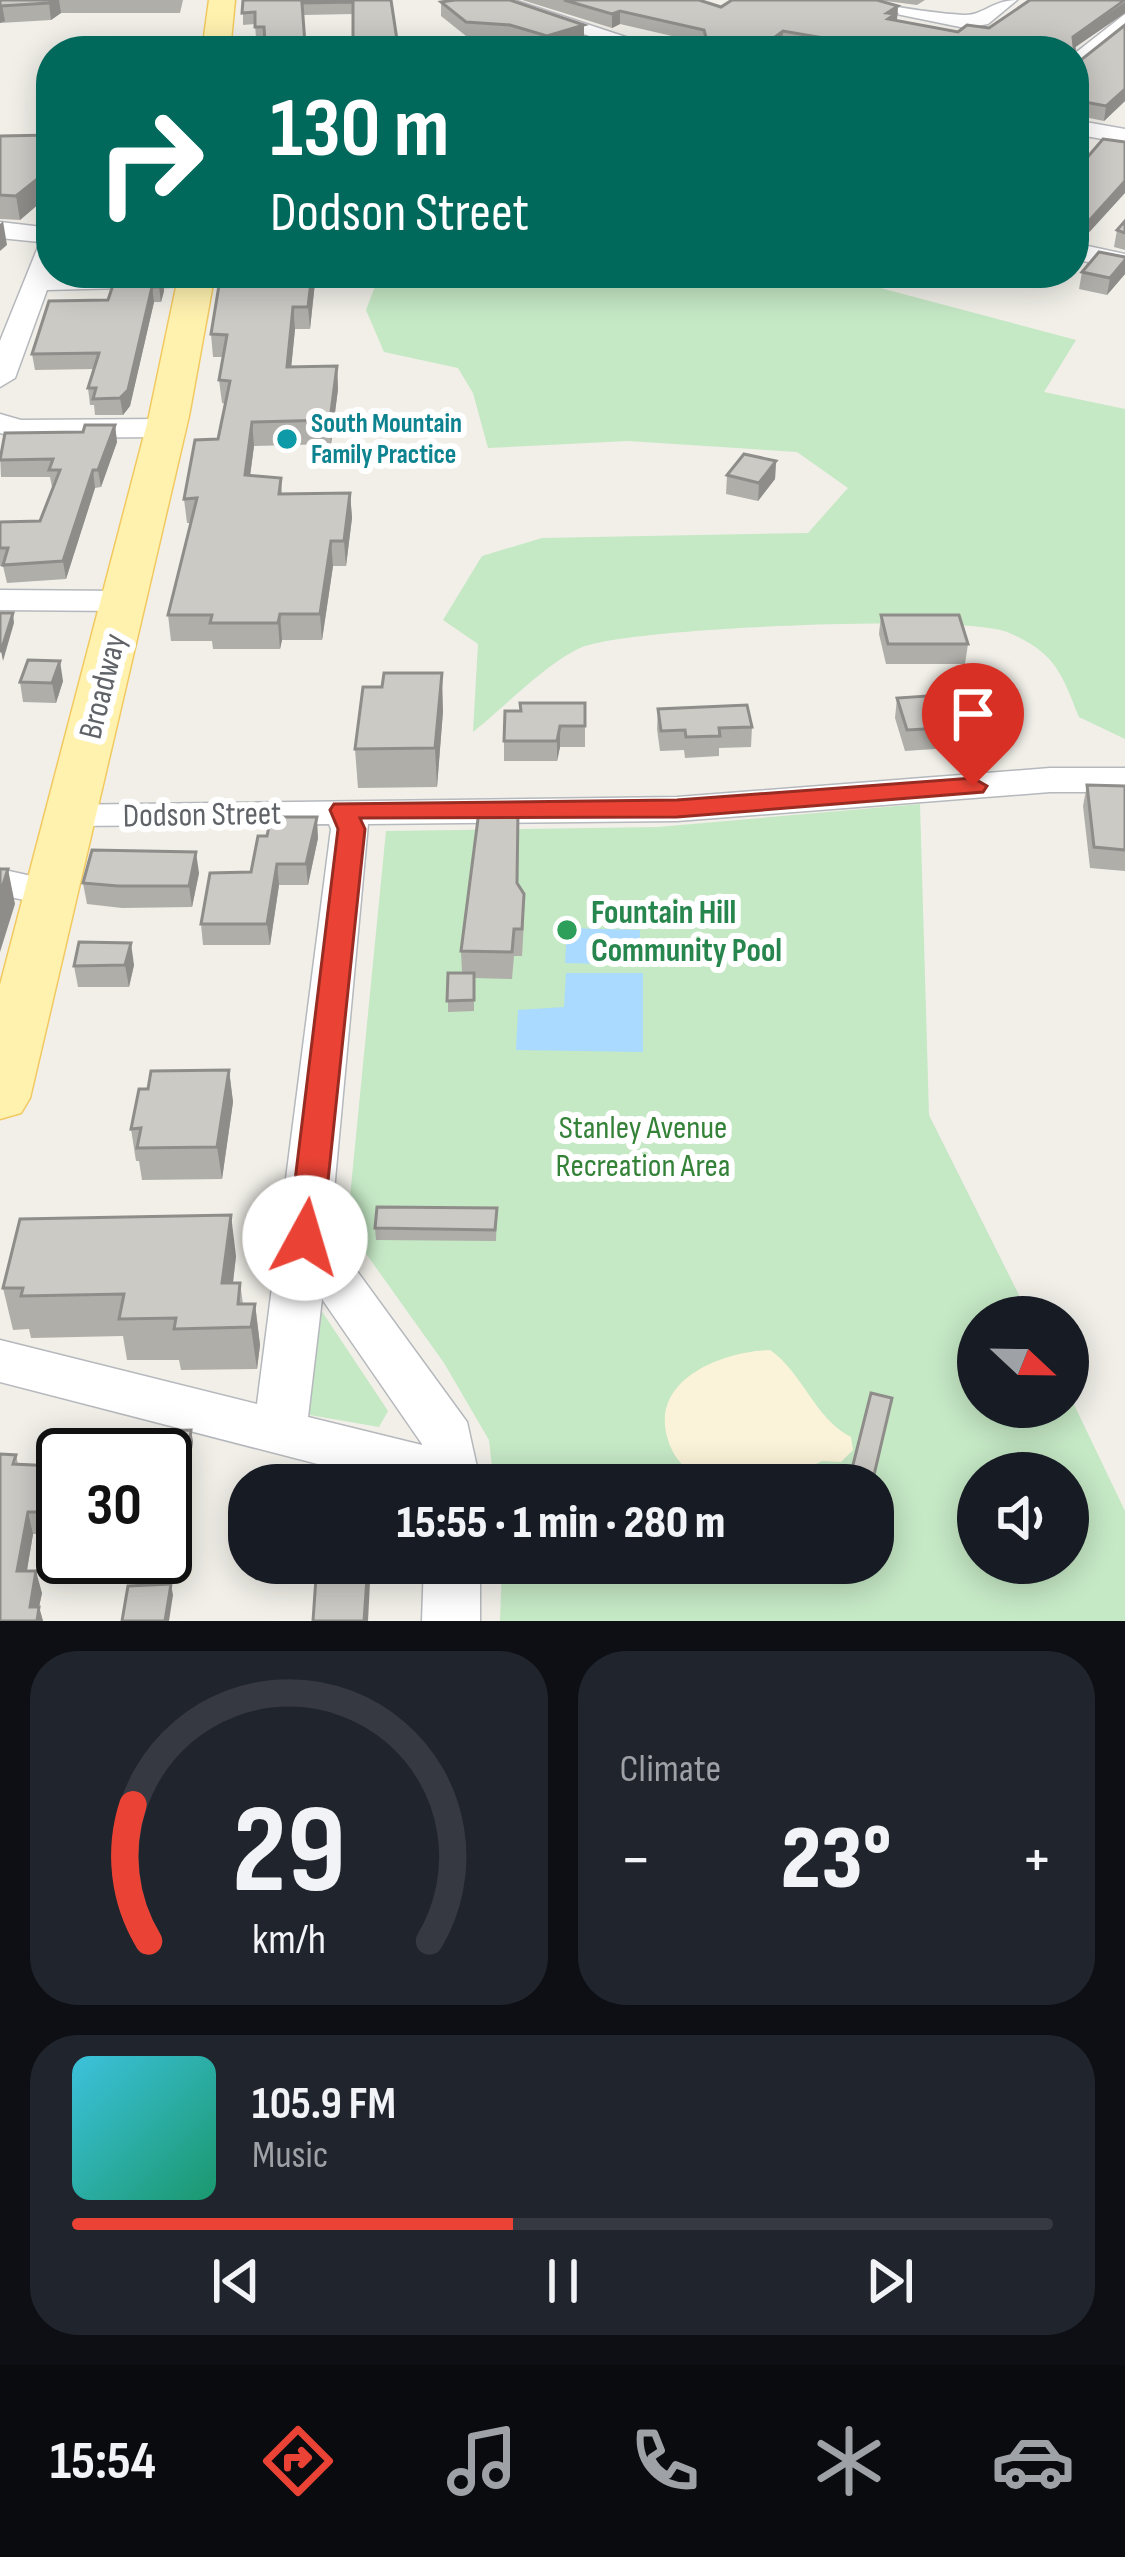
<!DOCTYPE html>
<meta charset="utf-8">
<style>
body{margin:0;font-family:"Sofia Sans Condensed",sans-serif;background:#20242c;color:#f1f3f6;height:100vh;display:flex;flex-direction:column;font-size:45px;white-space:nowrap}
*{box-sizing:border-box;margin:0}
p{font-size:39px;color:#9ea1a6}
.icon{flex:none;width:66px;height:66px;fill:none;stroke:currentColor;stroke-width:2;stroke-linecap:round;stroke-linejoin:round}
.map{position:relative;height:1621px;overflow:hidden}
.side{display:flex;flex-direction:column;gap:30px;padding:30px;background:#0d0f14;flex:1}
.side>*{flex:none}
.hud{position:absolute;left:36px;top:36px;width:1053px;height:252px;border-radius:48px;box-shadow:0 6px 30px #0003;background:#00695c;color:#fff;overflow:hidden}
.needle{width:78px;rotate:112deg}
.tools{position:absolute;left:957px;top:1296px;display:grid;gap:24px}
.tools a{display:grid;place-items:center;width:132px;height:132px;border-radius:50%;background:#171b24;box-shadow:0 6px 30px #0003;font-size:60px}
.speed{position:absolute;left:36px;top:1428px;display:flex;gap:24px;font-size:60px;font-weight:700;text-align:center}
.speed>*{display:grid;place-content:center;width:156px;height:156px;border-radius:50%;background:#171b24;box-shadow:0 6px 30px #0003;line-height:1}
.speed .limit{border:6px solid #111;border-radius:18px;background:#fff;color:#111}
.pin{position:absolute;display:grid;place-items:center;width:102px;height:102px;color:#fff;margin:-123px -51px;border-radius:50% 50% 50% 0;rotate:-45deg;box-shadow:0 0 12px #0007}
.pin .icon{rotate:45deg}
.me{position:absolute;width:132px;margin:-66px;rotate:6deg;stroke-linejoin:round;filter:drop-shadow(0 0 9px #0008)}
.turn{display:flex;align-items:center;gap:42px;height:252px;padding:0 36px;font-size:54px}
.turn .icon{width:156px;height:156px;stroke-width:2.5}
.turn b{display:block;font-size:84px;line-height:102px}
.big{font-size:90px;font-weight:800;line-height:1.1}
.side .widget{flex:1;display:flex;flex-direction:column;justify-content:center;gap:18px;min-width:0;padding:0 42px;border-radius:48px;background:#20242c}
.side .dial{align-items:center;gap:0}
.dial svg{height:312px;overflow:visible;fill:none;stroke:#363941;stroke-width:7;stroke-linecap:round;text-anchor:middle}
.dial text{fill:#f1f3f6;stroke:none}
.song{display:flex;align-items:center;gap:36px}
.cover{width:144px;height:144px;border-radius:18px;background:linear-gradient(135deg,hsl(190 70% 55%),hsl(160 70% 35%))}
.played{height:12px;border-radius:6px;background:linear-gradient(90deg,#ea4335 45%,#363941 45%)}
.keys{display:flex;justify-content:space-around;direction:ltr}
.heat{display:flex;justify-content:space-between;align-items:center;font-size:66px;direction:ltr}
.side .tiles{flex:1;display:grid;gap:30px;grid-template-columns:1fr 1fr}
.widget:last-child{grid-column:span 2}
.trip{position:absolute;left:228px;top:1464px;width:666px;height:120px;border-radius:48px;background:#171b24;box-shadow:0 6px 30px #0003;font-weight:800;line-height:120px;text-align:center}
.dock{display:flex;height:192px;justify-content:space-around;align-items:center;background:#090b0e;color:#9ea1a6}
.dock .icon{width:84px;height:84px}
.dock .on{color:#ea4335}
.dock b{font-size:54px;color:#f1f3f6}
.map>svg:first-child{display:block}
.green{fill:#c5e8c5;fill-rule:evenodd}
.sand{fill:#fbf3d9}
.water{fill:#aadaff}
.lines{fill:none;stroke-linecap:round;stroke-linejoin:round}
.minor-casing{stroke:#b5b8bc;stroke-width:3}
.major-casing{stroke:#f2c960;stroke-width:3}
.minor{fill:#fff;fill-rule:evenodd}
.major{fill:#fff2af;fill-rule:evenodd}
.wall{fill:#afaea9}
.shaded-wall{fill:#8f8d8a}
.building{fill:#cccac5;stroke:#8f8d8a;stroke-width:3}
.route{fill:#ea4335;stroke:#982c22;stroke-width:3}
.culture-dot{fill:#0f9aa8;stroke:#fff;stroke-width:4.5}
.leisure-dot{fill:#2e9e5b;stroke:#fff;stroke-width:4.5}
.labels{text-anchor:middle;stroke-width:12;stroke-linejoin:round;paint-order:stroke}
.far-culture-label{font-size:27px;font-weight:bold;fill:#0d838f;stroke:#fff;text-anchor:start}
.street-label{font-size:33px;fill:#5f6368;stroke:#fff}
.leisure-label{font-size:33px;font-weight:bold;fill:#27864d;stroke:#fff;text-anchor:start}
.park-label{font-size:33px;fill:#348238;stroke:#fff}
</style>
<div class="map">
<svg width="1125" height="1621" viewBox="0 0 1125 1621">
<rect width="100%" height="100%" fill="#f1efe8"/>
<g class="green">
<path d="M380,273h444l252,67 -32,52 81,17v330l-46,-22c-18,-45 -24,-65 -72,-85 -42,-18 -383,-5 -427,16 -33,15 -77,60 -107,84l5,-88 -35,-24 39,-64 60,-18 266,-5 40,-45 -51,-36 -169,-11 -140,7 -15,-55 -15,-25 -74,-16 -18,-42z"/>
<path d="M920,804l9,311 101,202h-52v90h90v-15l57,119v110h-625l2,-58h371v-78h-379l-5,-45 -45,-77 -97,-136 39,-396 272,-4zM978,1473h90v90h-90z"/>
<polygon points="315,1301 388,1411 379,1427 298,1413"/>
</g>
<path class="sand" d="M770,1350c33,23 45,69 81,87l2,13 -12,12 -19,-1 -50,24h-68c-11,-11 -26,-21 -32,-35 -31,-66 45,-98 98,-100z"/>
<g class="water">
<polygon points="567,928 640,930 639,965 565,963"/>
<polygon points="566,973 643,973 643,1052 516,1050 518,1010 564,1007"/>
</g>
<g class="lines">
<defs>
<g id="minor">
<polygon points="482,0 514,0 668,51 634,51"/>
<path d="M828,0c46,0 90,13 136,15 18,1 29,-15 53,-15l-29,24 -23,4z"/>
<polygon points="1125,14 1125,31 1074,73 1074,54"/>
<polygon points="1074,120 1125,129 1125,143 1074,134"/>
<polygon points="0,222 51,228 51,273 207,273 210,278 197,286 47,290 15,378 0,387 0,341 40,242 0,238"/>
<polygon points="1074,243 1125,254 1125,270 1074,259"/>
<polygon points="0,414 21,420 166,419 181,428 166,437 18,438 0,433"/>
<polygon points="0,590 123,591 140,601 123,611 0,610"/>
<path d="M1050,768h75v24h-75l-373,29 -309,3 -38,410 137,188 14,63h-82l-399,-103v-42l257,64 74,-575 -2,-5 -259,2 -14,-3 -6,-9 6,-9 621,-8zM322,1299l100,145v1l-114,-28z"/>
<polygon points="0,869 63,883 69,892 63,901 49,905 0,895"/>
<polygon points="424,1563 480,1563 480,1621 422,1621"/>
</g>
<g id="major">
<polygon points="209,0 235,0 230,51 202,51"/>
<polygon points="179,273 215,273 189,416 30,1098 21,1113 0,1119 0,985 149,416"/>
</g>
</defs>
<use href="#minor" class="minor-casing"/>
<use href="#major" class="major-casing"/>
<use href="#minor" class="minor"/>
<use href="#major" class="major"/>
</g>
<g class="wall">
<polygon points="0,0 183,0 180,13 61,13 51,20 0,23"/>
<polygon points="243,0 391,0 398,51 353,51 353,14 303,15 305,51 265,51 264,39 256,39 255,24 243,25"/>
<polygon points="522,0 699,0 721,7 732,0 925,0 917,5 878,0 898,6 897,19 894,21 958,32 1125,13 1074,48 1076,64 1125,25 1125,101 1104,121 1074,115 1074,51 821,51 782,45 773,51 685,51 698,42 620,24 612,28"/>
<polygon points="441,2 584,39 547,50 510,39 466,36 441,16"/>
<polygon points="51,135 51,182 48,196 20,220 0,219 0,136"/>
<polygon points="1103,139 1084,238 1074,236 1074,166 1079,167"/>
<polygon points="1125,221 1125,250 1114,247 1117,230"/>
<polygon points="1082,272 1125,274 1107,295 1079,289"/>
<polygon points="316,273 310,329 295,329 291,367 337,366 338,389 331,444 254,446 250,475 281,478 282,494 350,493 352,518 346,566 333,566 322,640 282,640 280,649 213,649 212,641 171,641 168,615 190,523 187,523 184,499 218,439 226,404 222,403 219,380 223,357 213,357 211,334"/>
<polygon points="163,276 164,291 161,302 154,302 130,406 123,415 95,415 94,405 90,405 88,388 94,369 35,370 32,354 108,300 123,285"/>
<polygon points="115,425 117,442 101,487 95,488 66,579 7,583 3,566 0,566 0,522 40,521 54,487 52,487 50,477 1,477 0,453"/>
<polygon points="776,461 775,479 758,501 726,494 727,475"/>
<polygon points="881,615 968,644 965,664 886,664 879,634"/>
<polygon points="63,681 56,703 23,702 20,682"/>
<polygon points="382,687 443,711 437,787 358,788 355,749"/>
<polygon points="897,698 1013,724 1010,744 905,751 895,718"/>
<polygon points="585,703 585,747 560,747 557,761 504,761 504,741 521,711"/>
<polygon points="658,709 752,727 751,747 719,748 719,756 685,758 684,750 660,751 657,729"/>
<polygon points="1087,785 1125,786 1125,871 1090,868 1083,806"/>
<polygon points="267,836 318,838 308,885 279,885 270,945 203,945 201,924 251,872"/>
<polygon points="199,873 192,907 122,908 87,904 83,883"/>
<polygon points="524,921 522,956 514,956 512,979 474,978 474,1011 448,1012 448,973 462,973 461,951"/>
<polygon points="134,965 129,987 78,987 74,966"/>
<polygon points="229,1070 233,1102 222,1179 142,1180 139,1161 136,1161 131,1129 148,1089"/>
<polygon points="497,1208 496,1241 376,1240 375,1228"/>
<polygon points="236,1256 233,1283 240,1283 243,1304 255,1304 260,1345 257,1369 181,1370 179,1360 127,1360 123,1336 31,1338 29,1329 13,1330 3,1288"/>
<polygon points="892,1398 872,1485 851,1480 852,1469"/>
<polygon points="193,1441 186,1497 165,1498 165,1455"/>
<polygon points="16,1455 18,1464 53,1466 58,1488 45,1534 33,1534 27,1571 42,1593 39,1607 43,1621 0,1621"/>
</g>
<g class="shaded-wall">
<polygon points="53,0 59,0 61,13 51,20 49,3"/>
<polygon points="1125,2 1125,13 1071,50 1073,37"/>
<polygon points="2,5 5,21 0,23 0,6"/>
<polygon points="898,6 897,19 894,21 893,28 887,13"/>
<polygon points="620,11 620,24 612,28 612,14"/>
<polygon points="584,25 584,39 547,50 547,36"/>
<polygon points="783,31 782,45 773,51 756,51"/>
<polygon points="1125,89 1125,101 1104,121 1106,106"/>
<polygon points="51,142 51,182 48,196 20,220 16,196"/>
<polygon points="1125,181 1125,193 1084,238 1087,223"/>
<polygon points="3,221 7,245 0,251 0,224"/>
<polygon points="1125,260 1125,274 1107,295 1110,278"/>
<polygon points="312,273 316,273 310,329 308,307"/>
<polygon points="163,276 164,291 161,302 159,287"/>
<polygon points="152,287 154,302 130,406 123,415 120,398"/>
<polygon points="293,307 295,329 289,390 287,367"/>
<polygon points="337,366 338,389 331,444 330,420"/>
<polygon points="252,422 254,446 247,499 245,475"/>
<polygon points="115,425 117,442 101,487 98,470"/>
<polygon points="776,461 775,479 758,501 759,483"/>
<polygon points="93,470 95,488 66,579 63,561"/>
<polygon points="350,493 352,518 346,566 344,541"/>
<polygon points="331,541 333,566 322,640 320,614"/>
<polygon points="13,613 14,623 3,661 1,651"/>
<polygon points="280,614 282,640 280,649 278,623"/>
<polygon points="60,661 63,681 56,703 52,683"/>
<polygon points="442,673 443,711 437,787 435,748"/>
<polygon points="560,726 560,747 557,761 557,741"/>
<polygon points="317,817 318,838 308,885 306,864"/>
<polygon points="196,852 199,873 192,907 189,886"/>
<polygon points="277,864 279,885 270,945 267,924"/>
<polygon points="8,869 15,904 0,952 0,894"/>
<polygon points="131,943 134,965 129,987 125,965"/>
<polygon points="229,1070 233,1102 222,1179 217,1147"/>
<polygon points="231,1215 236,1256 228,1324 222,1283"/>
<polygon points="255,1304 260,1345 257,1369 251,1327"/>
<polygon points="191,1430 193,1441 186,1497 184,1486"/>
<polygon points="53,1466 58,1488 45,1534 39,1512"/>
<polygon points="28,1512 33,1534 23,1593 17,1571"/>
<polygon points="368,1563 371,1563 368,1621 364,1621"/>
<polygon points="36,1571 42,1593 39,1607 43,1621 33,1621 30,1607"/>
<polygon points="171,1584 173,1595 169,1621 165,1621"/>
</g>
<g class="building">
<polygon points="0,0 53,0 49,3 0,6"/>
<polygon points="243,0 391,0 397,40 353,41 353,2 302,3 305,44 265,42 264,27 255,27 255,12 242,13"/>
<polygon points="455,0 510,0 584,25 547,36 510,25 466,22 441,2"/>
<polygon points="564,0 699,0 721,7 732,0 877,0 898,6 887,13 895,14 888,19 958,32 967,25 989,28 1030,0 1125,0 1073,37 1076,64 1125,25 1125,89 1106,106 1074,100 1074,51 835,51 847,42 783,31 756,51 685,51 706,37 704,30 620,11 612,14"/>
<polygon points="51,135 45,173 16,196 0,195 0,136"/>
<polygon points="1103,139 1125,142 1125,181 1087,223 1074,220 1074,166 1079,167"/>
<polygon points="1125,221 1125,233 1117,230"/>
<polygon points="1099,252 1125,257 1125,260 1110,278 1082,272"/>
<polygon points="221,273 312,273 308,307 293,307 287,367 337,366 330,420 252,422 245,475 281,478 279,494 350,493 344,541 331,541 320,614 280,614 278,623 210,623 212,615 168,615 197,498 184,499 195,440 218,439 230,381 219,380 227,335 211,334"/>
<polygon points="163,276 159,287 152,287 128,390 120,398 93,399 96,388 88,388 99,353 32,354 49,301 108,300 113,285 123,285 125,277"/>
<polygon points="85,425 115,425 98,470 93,470 63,561 3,565 8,548 0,548 0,522 40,521 60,470 49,470 53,459 0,460 5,433 83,432"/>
<polygon points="744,454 776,461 759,483 727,475"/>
<polygon points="0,613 13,613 1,651 0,651"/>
<polygon points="881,615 959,615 968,644 888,644"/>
<polygon points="28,660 60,661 52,683 20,682"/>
<polygon points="384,673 442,673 435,748 355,749 363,687 382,687"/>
<polygon points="1001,691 1013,724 907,730 897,698"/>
<polygon points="520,703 585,703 585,726 560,726 557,741 504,741 505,711 521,711"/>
<polygon points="747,705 752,727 719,728 720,736 686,737 685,730 661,731 658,709"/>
<polygon points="1087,785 1125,786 1125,850 1094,847"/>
<polygon points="479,811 518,811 517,883 524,894 522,929 514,929 512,952 461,951"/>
<polygon points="271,817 317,817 306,864 277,864 267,924 201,924 210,873 251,872 258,836 267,836"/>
<polygon points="92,850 196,852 189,886 118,886 83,883"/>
<polygon points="0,869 8,869 0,894"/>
<polygon points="79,942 131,943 125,965 74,966"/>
<polygon points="448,973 474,973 474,1000 447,1001"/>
<polygon points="229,1070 217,1147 137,1148 141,1128 131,1129 139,1089 148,1089 151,1071"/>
<polygon points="377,1207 497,1208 495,1230 375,1228"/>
<polygon points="231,1215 222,1283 240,1283 238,1304 255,1304 251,1327 174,1329 176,1318 119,1319 124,1294 21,1296 23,1288 3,1288 20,1219"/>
<polygon points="871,1393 892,1398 874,1475 852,1469"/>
<polygon points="191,1430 184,1486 165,1487 165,1455 149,1455 153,1431"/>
<polygon points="0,1454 16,1455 13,1464 53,1466 39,1512 28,1512 17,1571 36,1571 30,1607 39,1607 37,1621 0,1621"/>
<polygon points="372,1480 372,1485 317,1485"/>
<polygon points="317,1563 368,1563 364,1621 313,1621"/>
<polygon points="171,1584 165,1621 122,1621 128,1586"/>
</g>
<polygon class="route" points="973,778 987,786 983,792 677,817 360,818 365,829 322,1238 317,1247 293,1247 288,1238 338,829 330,810 334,804 677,800"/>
<circle class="culture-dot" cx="287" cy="439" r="12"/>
<circle class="leisure-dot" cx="567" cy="930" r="12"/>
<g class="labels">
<g class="far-culture-label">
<text x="311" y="432">South Mountain<tspan x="311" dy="31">Family Practice</tspan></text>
</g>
<g class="street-label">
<text transform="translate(101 686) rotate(-76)" y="12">Broadway</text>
<text transform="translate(202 813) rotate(-1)" y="12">Dodson Street</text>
</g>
<g class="leisure-label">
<text x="591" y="923">Fountain Hill<tspan x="591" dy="38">Community Pool</tspan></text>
</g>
<g class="park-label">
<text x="643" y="1138">Stanley Avenue<tspan x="643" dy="38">Recreation Area</tspan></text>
</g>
</g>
</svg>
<div class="tools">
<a><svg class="needle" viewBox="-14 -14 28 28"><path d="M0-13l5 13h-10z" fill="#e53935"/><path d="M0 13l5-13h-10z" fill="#9ea1a6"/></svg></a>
<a><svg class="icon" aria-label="sound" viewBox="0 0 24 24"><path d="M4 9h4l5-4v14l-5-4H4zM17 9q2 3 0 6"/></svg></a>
</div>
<div class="speed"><div class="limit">30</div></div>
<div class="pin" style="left:973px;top:786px;background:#d93025"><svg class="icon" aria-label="arrive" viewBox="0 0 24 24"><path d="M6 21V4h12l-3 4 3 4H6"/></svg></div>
<svg class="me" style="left:305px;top:1238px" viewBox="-20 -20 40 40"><circle r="19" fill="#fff"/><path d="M0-13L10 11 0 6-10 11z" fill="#ea4335"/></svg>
<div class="trip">15:55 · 1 min · 280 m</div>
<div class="hud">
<div class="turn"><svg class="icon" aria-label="right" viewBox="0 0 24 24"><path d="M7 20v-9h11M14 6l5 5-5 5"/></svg><div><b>130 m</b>Dodson Street</div></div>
</div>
</div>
<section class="side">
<div class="tiles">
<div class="widget dial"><svg viewBox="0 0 100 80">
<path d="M14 69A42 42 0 1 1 86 69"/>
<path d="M14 69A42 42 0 0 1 10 34" stroke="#ea4335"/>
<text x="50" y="56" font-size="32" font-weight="700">29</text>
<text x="50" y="72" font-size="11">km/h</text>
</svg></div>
<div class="widget"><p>Climate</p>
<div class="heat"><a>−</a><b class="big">23°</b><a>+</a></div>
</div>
<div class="widget">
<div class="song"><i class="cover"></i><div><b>105.9 FM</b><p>Music</p></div></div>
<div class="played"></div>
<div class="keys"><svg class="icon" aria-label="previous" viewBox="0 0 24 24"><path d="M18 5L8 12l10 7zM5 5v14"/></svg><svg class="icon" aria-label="pause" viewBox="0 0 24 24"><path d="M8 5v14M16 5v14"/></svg><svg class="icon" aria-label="next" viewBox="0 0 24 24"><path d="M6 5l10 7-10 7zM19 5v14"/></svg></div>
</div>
</div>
</section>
<nav class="dock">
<b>15:54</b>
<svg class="icon on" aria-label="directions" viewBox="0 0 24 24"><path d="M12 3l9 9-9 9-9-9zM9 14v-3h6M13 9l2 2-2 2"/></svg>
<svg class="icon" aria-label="music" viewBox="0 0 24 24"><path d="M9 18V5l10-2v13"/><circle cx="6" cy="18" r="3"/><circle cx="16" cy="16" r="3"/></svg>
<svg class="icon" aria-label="phone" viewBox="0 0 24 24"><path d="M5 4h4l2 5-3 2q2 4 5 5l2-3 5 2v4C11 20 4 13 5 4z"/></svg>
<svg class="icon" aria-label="climate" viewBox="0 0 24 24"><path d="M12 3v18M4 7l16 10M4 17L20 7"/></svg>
<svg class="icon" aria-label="car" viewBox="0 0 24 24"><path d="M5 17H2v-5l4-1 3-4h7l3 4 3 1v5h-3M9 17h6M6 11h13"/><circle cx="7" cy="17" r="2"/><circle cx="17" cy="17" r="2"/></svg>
</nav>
